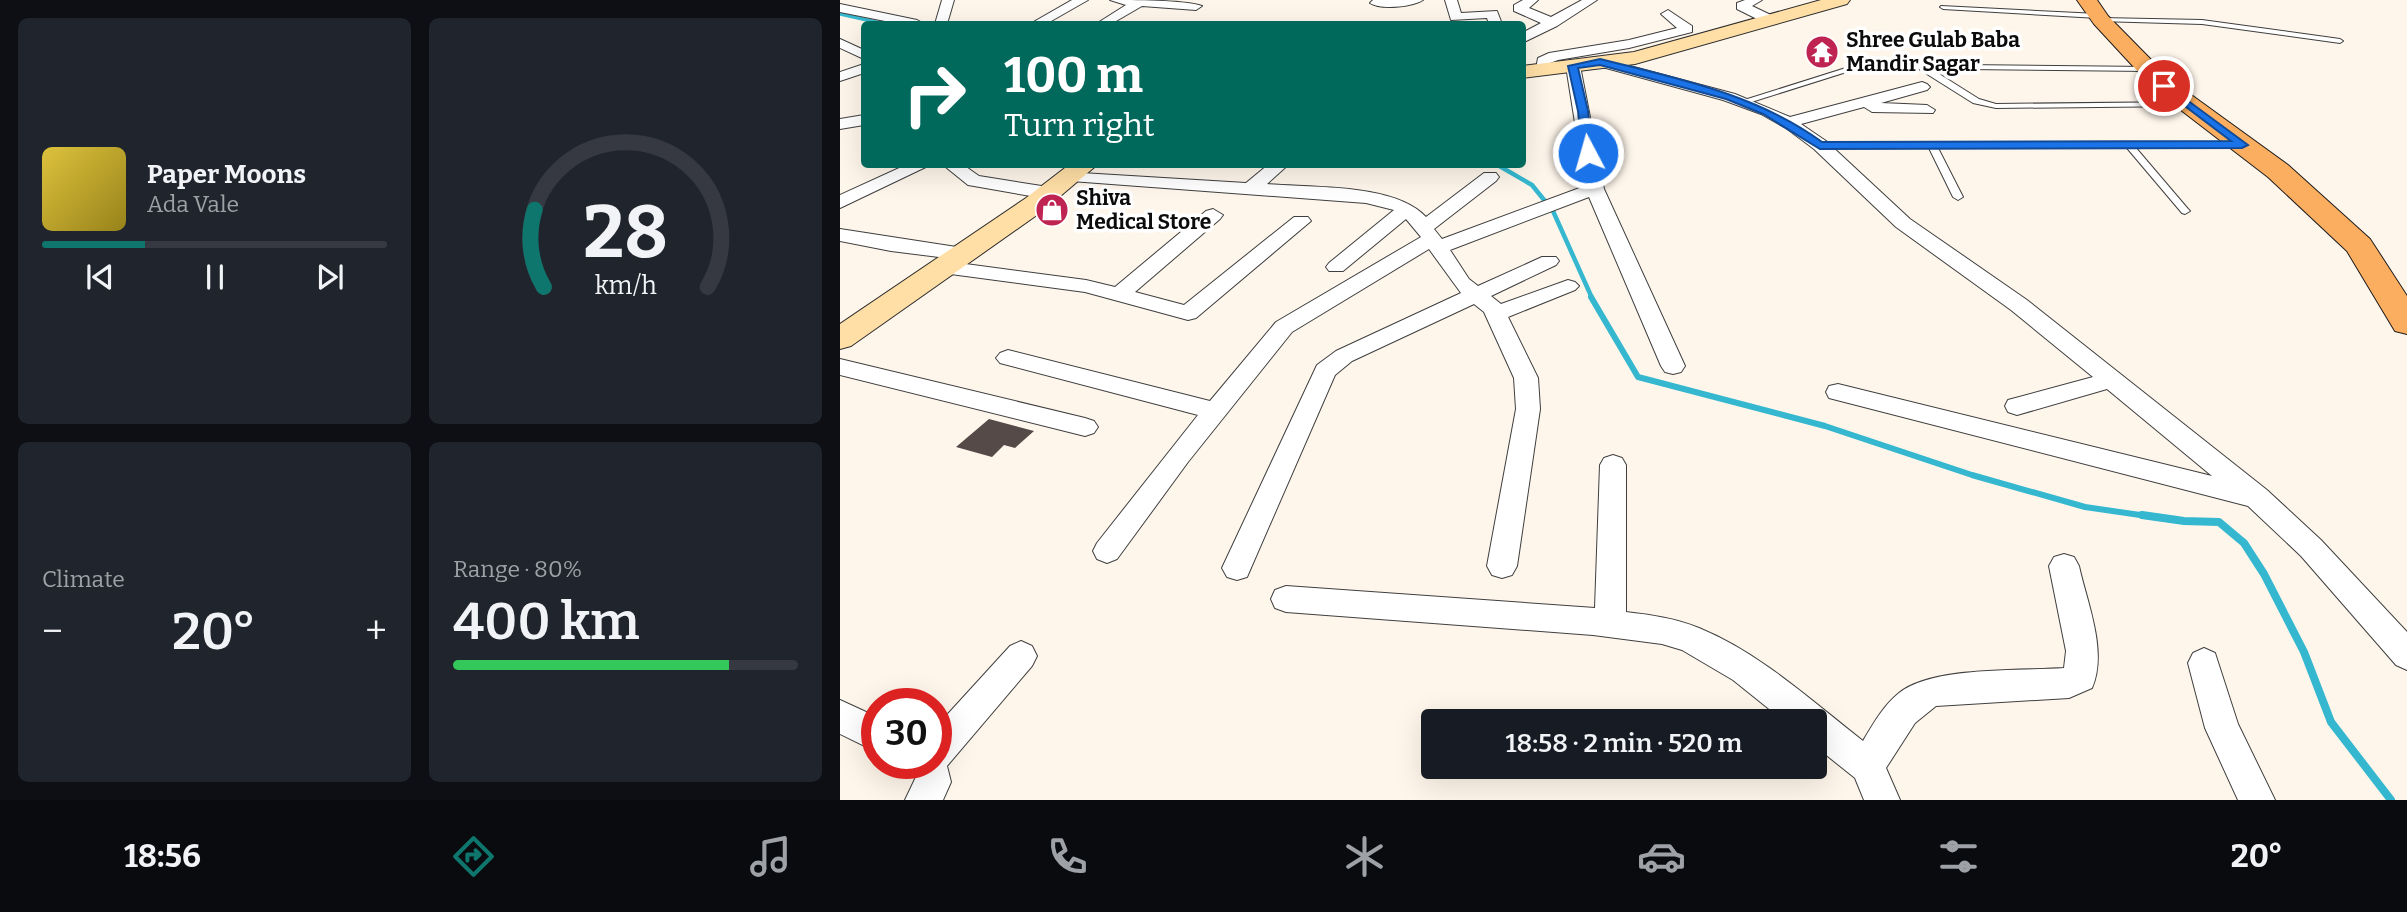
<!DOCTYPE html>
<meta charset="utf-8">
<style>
body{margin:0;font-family:Bitter,serif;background:#20242c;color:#f1f3f6;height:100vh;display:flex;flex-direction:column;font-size:26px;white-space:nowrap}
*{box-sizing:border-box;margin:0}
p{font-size:23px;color:#9ea1a6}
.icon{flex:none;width:38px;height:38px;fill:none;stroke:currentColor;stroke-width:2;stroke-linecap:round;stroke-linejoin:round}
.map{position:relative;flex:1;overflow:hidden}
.details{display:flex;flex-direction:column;gap:18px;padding:18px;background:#0d0f14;width:840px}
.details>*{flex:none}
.top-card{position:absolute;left:21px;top:21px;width:665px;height:147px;border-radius:7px;box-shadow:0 7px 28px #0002;background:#00695c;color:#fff;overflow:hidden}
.speed{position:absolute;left:21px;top:688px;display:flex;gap:14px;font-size:35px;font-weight:700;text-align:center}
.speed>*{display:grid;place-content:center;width:91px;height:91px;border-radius:50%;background:#171b24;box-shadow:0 7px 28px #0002;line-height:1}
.speed .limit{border:10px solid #d22;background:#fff;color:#111}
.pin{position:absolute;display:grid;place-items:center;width:60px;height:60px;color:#fff;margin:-30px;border:4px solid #fff;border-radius:50%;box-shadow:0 2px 7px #0007}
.me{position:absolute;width:77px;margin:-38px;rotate:354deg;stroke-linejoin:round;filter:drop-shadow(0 0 5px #0008)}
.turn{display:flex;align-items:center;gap:24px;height:147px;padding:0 28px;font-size:32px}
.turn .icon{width:91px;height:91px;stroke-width:2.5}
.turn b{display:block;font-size:49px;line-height:60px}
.big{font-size:52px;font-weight:600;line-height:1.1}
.details .card{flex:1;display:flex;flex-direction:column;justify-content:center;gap:10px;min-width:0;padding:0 24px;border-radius:10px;background:#20242c}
.details .dial{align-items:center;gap:0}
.dial svg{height:182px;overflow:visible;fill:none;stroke:#363941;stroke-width:7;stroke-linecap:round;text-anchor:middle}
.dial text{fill:#f1f3f6;stroke:none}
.song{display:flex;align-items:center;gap:21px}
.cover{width:84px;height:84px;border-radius:10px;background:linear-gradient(135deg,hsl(50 70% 55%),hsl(50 70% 35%))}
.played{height:7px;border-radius:4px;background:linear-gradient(90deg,#0f766e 30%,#363941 30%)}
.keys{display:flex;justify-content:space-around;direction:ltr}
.heat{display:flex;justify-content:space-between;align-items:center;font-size:38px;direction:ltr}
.charge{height:10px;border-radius:5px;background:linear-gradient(90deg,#34c759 80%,#363941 0)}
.details .tiles{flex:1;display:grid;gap:18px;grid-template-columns:repeat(2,1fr)}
.trip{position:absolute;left:581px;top:709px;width:406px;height:70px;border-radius:7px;background:#171b24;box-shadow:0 7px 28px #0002;font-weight:600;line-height:70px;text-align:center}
.dock{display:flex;height:112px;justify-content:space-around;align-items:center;background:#090b0e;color:#9ea1a6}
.dock .icon{width:49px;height:49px}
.dock .current{color:#0f766e}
.dock b{font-size:32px;color:#f1f3f6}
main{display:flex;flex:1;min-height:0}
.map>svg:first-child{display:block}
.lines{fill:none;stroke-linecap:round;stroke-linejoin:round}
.stream-far3{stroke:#35b8cf;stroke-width:3.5}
.stream-far2{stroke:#35b8cf;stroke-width:4.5}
.stream-far1{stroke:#35b8cf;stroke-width:6}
.stream{stroke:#35b8cf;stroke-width:8}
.building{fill:#554a48}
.lane-casing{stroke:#3f3f3f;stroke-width:2}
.street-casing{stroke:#3f3f3f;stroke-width:2}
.secondary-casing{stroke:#2e2e2e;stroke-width:2}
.primary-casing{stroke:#1d1d1d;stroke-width:2}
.lane{fill:#fff;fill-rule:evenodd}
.street{fill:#fff;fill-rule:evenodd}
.secondary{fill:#ffdfa6;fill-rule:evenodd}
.primary{fill:#fbae60;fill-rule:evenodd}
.route{fill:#1a73e8;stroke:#114b97;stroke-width:2}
.labels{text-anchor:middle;stroke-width:7;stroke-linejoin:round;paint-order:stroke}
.far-poi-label{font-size:21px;font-weight:bold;fill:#0c0c0c;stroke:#fff;text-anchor:start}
</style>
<main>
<section class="details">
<div class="tiles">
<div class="card">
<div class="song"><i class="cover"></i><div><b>Paper Moons</b><p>Ada Vale</p></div></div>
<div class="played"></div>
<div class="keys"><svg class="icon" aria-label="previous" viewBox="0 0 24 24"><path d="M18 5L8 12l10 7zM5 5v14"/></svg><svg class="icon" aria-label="pause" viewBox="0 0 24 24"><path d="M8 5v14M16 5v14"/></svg><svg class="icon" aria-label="next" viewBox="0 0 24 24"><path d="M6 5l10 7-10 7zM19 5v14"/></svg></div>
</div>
<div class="card dial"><svg viewBox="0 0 100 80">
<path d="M14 69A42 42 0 1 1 86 69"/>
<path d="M14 69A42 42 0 0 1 10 35" stroke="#0f766e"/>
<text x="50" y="56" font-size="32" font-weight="700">28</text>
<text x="50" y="72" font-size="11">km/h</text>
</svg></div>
<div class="card"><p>Climate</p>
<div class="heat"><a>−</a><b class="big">20°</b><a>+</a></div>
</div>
<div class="card"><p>Range · 80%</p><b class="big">400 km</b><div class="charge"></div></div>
</div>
</section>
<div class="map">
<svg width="1567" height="800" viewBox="0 0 1567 800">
<rect width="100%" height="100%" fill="#fff6eb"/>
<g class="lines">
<polyline class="stream-far3" points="0,14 45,24"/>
<polyline class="stream-far2" points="656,164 692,185 713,211 752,298"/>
<polyline class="stream-far1" points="751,297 798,377 985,426 1132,475 1245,507 1314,517"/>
<polyline class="stream" points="1302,515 1344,521 1379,522 1404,543 1424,574 1464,652 1491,722 1551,800"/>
</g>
<polygon class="building" points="149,419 194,431 175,448 164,445 152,457 116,447"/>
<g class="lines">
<defs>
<g id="lane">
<polygon points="1101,6 1258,14 1261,16 1258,18 1103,9 1100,7"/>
<polygon points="1261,18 1362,20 1500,39 1503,41 1500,43 1362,24 1259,21 1259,19"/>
<polygon points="1071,60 1077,60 1139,99 1156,104 1348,102 1352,104 1348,106 1156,108 1133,103 1071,64"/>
<polygon points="1028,61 1035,63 905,104 898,102"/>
<polygon points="1123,65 1308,67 1312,69 1308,71 1126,69 1123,69"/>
<polygon points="1402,142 1405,143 1405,147 1296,148 1348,209 1350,211 1345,214 1342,213 1287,148 1098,148 1123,197 1118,200 1113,197 1089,148 980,148 976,145 980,142"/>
</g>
<g id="street">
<polygon points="102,0 114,0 107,24 95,24"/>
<polygon points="232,0 248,0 206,24 190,24"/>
<path d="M270,0c20,0 77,0 92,6l-6,4 -54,-4 -31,18h-15l30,-19z"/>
<path d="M533,0h50c-10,7 -43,10 -53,3z"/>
<polygon points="605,0 617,0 621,13 657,11 662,24 649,24 647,18 611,20"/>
<polygon points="683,0 698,0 689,8 711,17 742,0 757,0 717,26 682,43 682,33 701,23 674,11 674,5"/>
<polygon points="905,0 922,0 912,6 935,17 935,23 925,23 897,9 897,3"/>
<polygon points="0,4 77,20 84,24 60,24 0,12"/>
<polygon points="828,10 852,26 852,32 789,48 718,60 710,63 708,72 703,73 696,69 698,58 709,53 789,40 837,28 821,14"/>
<polygon points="0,39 24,50 24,59 0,48"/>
<polygon points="760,58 895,94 950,117 1082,82 1087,84 1090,87 1087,90 1041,103 1087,105 1095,110 1093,113 1032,112 1024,107 961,124 986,141 1070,219 1187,300 1427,490 1481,540 1567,632 1567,670 1556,665 1461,556 1408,506 989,398 986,392 989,386 998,384 1372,476 1267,389 1177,415 1168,412 1165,406 1168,400 1253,377 1171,310 1056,227 974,149 946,128 921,114 883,100 755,65 753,62"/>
<path d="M733,62l7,4 24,123 81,177 -4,6 -8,2 -8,-2 -4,-6 -72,-169 -139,53 19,29 9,7 64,-29h14l3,4 -3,4 -65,31 10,8 67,-24 7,2 4,4 -4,4 -67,27 30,61 2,31 -23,157 -5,9 -10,3 -10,-3 -5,-9 29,-157 -2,-31 -30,-66 -10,-8 -122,57 -17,14 -88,202 -10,3 -10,-3 -5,-9 95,-203 19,-14 125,-58 -32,-44 -137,83 -104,130 -71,97 -10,4 -10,-4 -4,-8 4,-8 101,-128 -198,-52 -4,-5 4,-5 8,-3 202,51 66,-79 145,-85 -15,-18 -63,52h-14l-3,-4 3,-4 65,-53 -28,-7 -295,-22 -6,-1 -3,-4 3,-4 181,11 23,-19h20l-22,20c43,4 128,-1 159,33l58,-44h12l3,4 -3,4 -62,48 8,10 143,-53 -19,-120z"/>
<polygon points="24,64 24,73 0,81 0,72"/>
<polygon points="24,115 24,125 0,129 0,119"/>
<polygon points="68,164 92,164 0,208 0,195"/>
<polygon points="102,164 122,164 139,176 208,187 217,193 208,199 134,186 128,185"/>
<polygon points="373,209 383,215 380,219 295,292 344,305 454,217 468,217 471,221 356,318 348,320 245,292 103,273 96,271 93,267 96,263 103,261 246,280 275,287 366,211"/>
<polygon points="0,229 123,248 130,250 133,254 130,258 123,260 51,251 0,241"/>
<polygon points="0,359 245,418 254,421 258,427 254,433 245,436 0,375"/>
<path d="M773,455l9,3 4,7v147c25,3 49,6 73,16 61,25 113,73 164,113 10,-17 20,-35 36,-48 33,-27 122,-22 165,-25l2,-17 -17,-85 5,-9 10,-3 10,3 5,9c8,37 29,85 13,122l-23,10 -133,8 -21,17 -29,45 14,32h-36l-9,-22 -40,-32v-25h-31l-51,-41 -51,-30 -20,-6 -69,-9 -307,-23 -11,-4 -4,-9 4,-9 11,-4 309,22 5,-143 4,-7z"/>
<polygon points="181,641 192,646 197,656 192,666 107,766 111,782 103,800 65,800 75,779 71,763 96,763 96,727 170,646"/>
<polygon points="1364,648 1375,653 1398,724 1435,800 1398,800 1365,728 1348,663 1353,653"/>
<polygon points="0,700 37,717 37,752 0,734"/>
</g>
<g id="secondary">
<polygon points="981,0 1010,0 1007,4 795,64 682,78 682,66 794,52"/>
<polygon points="230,164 258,164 204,210 11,346 0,349 0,324 186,198"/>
</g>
<polygon id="primary" points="1237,0 1257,0 1268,16 1332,81 1448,165 1530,239 1567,296 1567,334 1555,331 1507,251 1428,177 1316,91 1254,24"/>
</defs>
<use href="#lane" class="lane-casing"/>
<use href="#street" class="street-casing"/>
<use href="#secondary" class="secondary-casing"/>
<use href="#primary" class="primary-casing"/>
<use href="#lane" class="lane"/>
<use href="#street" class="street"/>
<use href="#secondary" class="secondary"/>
<use href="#primary" class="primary"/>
</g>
<path class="route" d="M760,59c79,20 156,35 222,83l409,-1 -70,-53v-4l3,-1 84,62 -6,3 -422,1 -57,-35 -37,-15 -126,-34 -22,3 10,43 5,42 -5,3 -6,-3 -4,-42 -10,-45z"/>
<defs>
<symbol id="temple-disc" viewBox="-11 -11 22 22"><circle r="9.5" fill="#be2351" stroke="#fff"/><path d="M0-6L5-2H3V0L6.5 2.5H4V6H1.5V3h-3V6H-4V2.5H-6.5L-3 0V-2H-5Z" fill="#fff"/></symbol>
<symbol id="shop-disc" viewBox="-11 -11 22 22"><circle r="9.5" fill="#be2351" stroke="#fff"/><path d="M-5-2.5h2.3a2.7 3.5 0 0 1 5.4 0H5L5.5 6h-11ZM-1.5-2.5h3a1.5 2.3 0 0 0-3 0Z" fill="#fff"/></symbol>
</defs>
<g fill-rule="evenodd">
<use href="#temple-disc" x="963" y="33" width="38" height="38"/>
<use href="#shop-disc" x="193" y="191" width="38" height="38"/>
</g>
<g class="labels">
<g class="far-poi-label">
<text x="1006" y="47">Shree Gulab Baba<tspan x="1006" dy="24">Mandir Sagar</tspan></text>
<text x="236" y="205">Shiva<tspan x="236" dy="24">Medical Store</tspan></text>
</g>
</g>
</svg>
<div class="speed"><div class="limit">30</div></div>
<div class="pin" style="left:1324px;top:86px;background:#d93025"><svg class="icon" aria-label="arrive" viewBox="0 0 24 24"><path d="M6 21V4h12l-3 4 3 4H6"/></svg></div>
<svg class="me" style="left:748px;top:153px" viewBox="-20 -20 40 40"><circle r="17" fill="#1a73e8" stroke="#fff" stroke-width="3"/><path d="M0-11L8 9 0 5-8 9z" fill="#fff"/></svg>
<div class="trip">18:58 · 2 min · 520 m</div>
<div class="top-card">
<div class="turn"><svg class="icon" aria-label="right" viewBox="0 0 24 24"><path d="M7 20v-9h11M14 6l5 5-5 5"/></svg><div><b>100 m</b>Turn right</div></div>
</div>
</div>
</main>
<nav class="dock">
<b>18:56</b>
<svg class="icon current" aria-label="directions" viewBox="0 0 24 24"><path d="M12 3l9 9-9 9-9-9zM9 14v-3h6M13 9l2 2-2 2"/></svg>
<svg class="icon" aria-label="music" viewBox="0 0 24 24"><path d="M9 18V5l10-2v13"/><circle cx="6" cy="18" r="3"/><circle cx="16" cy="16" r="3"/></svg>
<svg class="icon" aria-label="phone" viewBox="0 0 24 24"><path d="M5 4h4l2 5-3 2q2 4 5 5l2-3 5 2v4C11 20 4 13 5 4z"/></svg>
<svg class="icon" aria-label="climate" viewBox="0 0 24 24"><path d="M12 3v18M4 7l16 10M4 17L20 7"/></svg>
<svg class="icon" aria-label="car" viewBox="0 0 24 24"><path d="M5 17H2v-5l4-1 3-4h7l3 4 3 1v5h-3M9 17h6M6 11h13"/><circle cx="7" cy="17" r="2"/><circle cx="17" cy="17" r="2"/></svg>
<svg class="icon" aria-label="filters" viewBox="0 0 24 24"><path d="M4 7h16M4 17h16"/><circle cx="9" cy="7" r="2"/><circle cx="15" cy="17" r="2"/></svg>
<b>20°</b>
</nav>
